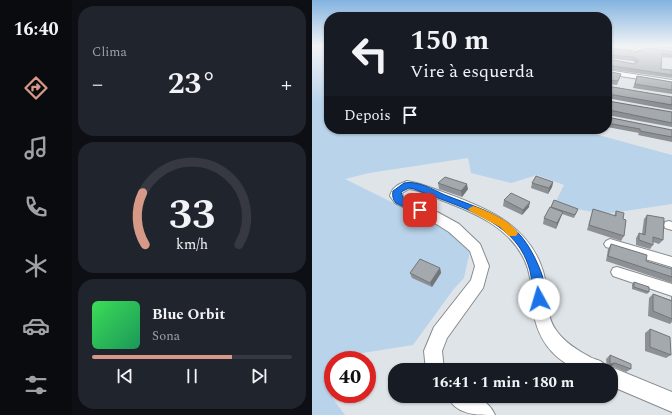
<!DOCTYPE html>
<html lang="pt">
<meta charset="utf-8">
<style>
body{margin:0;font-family:Spectral,serif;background:#20242c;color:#f1f3f6;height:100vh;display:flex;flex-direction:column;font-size:15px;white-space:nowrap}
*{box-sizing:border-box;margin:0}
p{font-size:13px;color:#9ea1a6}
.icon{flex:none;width:22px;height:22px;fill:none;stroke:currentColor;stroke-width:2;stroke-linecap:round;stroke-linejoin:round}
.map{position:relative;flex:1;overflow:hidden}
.drawer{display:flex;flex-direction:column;gap:6px;padding:6px;background:#0d0f14;width:240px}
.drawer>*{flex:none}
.guide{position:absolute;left:12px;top:12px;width:288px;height:122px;border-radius:16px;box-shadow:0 1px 3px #0004;background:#171b24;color:#f1f3f6;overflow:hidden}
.speed{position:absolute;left:12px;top:351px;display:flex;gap:8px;font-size:20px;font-weight:700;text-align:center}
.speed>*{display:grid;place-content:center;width:52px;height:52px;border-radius:50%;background:#171b24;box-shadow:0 1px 3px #0004;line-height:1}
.speed .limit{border:6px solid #d22;background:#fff;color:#111}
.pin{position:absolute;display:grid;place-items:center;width:34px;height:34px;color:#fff;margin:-17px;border-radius:8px;box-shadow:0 2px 6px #0006}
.me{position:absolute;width:44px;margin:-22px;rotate:354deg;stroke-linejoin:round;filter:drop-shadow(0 0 3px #0008)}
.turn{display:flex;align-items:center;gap:14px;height:84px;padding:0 20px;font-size:18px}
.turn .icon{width:52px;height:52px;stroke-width:2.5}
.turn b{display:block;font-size:28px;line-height:34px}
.then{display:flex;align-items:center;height:38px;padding:0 20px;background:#0003;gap:8px;font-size:15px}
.big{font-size:30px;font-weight:700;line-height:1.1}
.drawer .tile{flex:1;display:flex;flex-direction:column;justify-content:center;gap:6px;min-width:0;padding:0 14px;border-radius:16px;background:#20242c}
.drawer .dial{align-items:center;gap:0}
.dial svg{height:104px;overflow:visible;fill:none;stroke:#363941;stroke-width:7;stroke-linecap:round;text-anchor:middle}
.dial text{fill:#f1f3f6;stroke:none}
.song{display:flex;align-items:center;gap:12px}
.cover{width:48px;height:48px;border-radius:6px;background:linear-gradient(135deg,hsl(130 70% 55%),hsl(150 70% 35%))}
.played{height:4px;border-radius:2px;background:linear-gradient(90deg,#d69988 70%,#363941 70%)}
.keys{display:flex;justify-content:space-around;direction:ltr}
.heat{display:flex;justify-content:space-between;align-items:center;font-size:22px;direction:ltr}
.trip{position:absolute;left:76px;top:363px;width:230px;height:40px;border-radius:16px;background:#171b24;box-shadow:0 1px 3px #0004;font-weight:700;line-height:40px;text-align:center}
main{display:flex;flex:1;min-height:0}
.menu{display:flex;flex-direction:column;width:72px;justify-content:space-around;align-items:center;background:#090b0e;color:#9ea1a6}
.menu .icon{width:28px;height:28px}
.menu .current{color:#d69988}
.menu b{font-size:18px;color:#f1f3f6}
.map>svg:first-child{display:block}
.green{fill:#b9d3ea}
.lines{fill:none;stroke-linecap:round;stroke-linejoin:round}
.minor-casing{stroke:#878c8f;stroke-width:2}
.tertiary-casing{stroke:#878c8f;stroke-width:2}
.minor{fill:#fff;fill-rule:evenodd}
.tertiary{fill:#fff;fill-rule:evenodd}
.wall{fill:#8d9195;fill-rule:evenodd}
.shaded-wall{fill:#737679}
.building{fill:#a4a9ad;stroke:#737679}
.route{fill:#1a73e8;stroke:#114b97}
.slow{fill:#f59e0b}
</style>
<main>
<nav class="menu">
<b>16:40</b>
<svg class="icon current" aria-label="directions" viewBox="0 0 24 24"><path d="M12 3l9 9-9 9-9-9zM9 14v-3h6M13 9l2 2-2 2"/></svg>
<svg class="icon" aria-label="music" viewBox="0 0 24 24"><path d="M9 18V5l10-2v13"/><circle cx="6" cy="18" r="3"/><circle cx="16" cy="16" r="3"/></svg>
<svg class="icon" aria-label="phone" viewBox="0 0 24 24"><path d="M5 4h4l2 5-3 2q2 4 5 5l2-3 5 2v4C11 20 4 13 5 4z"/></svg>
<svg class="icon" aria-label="climate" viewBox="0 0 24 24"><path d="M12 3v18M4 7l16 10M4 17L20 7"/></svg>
<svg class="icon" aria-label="car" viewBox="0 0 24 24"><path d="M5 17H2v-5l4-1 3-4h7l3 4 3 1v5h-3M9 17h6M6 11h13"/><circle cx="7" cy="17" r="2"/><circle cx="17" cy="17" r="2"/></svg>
<svg class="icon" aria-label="filters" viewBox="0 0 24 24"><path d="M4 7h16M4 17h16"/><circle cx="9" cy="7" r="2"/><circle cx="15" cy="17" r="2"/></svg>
</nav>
<section class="drawer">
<div class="tile"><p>Clima</p>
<div class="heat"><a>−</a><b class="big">23°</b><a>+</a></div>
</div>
<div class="tile dial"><svg viewBox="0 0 100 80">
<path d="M14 69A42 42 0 1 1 86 69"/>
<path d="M14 69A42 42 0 0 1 12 29" stroke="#d69988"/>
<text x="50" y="56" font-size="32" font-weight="700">33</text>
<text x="50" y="72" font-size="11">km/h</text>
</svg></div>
<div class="tile">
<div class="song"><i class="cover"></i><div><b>Blue Orbit</b><p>Sona</p></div></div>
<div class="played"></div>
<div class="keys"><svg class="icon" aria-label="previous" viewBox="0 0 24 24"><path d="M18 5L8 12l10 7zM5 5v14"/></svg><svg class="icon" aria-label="pause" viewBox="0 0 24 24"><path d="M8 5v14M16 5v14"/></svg><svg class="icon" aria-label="next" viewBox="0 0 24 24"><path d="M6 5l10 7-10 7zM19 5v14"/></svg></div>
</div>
</section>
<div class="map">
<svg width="360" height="415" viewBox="0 0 360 415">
<rect width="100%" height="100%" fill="#dfe4e8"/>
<polygon class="green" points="0,46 17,46 17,129 264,129 360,155 360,204 293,214 242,205 252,185 225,175 199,183 159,173 156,158 57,173 33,179 134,229 158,251 152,278 141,290 101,345 32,356 31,360 21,360 21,399 33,415 0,415"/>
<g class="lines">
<defs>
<g id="minor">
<polygon points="329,47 360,52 360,54 329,49 319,53 295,50 295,48 319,51"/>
<polygon points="295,70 360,80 360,84 295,74"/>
<polygon points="357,221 360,222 360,230 353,228 352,225 353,222"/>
<polygon points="298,239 360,257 360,267 294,247 292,244 294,241"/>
<polygon points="305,267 360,284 360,296 301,276 299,272 301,268"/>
</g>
<g id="tertiary">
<path d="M95,181c14,2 27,8 41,13 41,15 81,32 95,77 6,19 1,43 13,59 8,12 21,20 34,27 3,2 10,3 13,6 1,1 2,5 3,6l5,-2 61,25v20l-61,-26v-16c-10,0 -24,3 -34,0 -4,-1 -9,-5 -13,-8 -19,-13 -28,-31 -31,-53 -2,-17 -1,-33 -8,-48 -15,-34 -52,-49 -84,-61 -11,-4 -21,-10 -32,-11l-7,4 1,4 36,16 20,11 21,20 9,22 -6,22 -36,50 -5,13 2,19h-18l-2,-19 10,-24 37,-47 4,-14 -5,-15 -21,-19 -19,-12 -35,-17 -5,-7c2,-9 9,-12 17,-15z"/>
<path d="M135,396c19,0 39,-2 48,19 -19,0 -39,0 -48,-19z"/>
</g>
</defs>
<use href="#minor" class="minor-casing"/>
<use href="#tertiary" class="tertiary-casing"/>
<use href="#minor" class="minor"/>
<use href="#tertiary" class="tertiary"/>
</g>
<g class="wall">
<path d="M295,46l1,2 29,4 1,-2 4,1 1,-3 29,4v6l-11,-1v12l11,1v8l-65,-9zM296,58l25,3 3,2 -2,1 -26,-5z"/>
<polygon points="335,46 360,46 360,50"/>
<polygon points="295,71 309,74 305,85 295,84 295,86 360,97 360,110 295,98 296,101 360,112 360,127 295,115 295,117 360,130 360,142 326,135 327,133 295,127"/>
<polygon points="325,76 360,82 360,94 321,88"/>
<polygon points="241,182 240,187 236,194 219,188 220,183"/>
<polygon points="126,183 156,189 150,197 127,189"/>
<polygon points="192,200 217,207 210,215 191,206"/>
<polygon points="242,200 266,209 262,218 250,214 244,229 231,224 232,218 239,207"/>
<polygon points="281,209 302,216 304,211 311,219 312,236 309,241 275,230"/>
<polygon points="335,215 351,240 347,244 341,242 341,245 338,249 324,245 324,238 327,233 330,234 332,219"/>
<polygon points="299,244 334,261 360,269 360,283 294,261 296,249"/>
<polygon points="128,268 129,273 120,287 100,278 98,273"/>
<polygon points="322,282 337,292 335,294 320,289 320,284"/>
<polygon points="341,294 359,300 359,297 360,296 360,322 358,324 336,316 337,298"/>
<polygon points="338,329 359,355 354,358 333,351 333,333"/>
<polygon points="298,355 319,369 314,372 300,366 295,367 294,359"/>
</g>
<g class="shaded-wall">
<polygon points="241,182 240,187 236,194 237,188"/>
<polygon points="155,184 156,189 150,197 149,191"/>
<polygon points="218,202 217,207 210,215 211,210"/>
<polygon points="251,212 249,217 244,229 245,223"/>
<polygon points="128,268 129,273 120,287 118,283"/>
<polygon points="303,363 300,366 295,367 298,364"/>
</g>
<g class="building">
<polygon points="295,46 296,48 326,52 326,50 330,51 331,48 336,48 360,52 360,55 350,53 349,69 360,70 360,75 295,65 295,67 295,55 296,59 322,64 327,61 322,57 295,55"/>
<polygon points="295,71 309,74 306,81 295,80 295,86 360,97 360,105 296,94 295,95"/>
<polygon points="325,76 360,82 360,90 323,84"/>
<polygon points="295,96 296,101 360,112 360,123 297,110 295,112"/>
<polygon points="295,114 295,117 360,130 360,137 328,131 328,129 295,123"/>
<polygon points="224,176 241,182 237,188 220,183"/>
<polygon points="133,177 155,184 149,191 126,183"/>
<polygon points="199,193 218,202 211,210 192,200"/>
<polygon points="242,200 266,209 263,215 239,207"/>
<polygon points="238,207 251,212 245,223 232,218"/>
<polygon points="281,209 304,216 304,211 312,213 311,219 314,220 312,236 277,225"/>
<polygon points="335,215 352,218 351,240 341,237 341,245 327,240 327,233 333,235"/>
<polygon points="299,244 335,255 334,261 360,269 360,277 296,256"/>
<polygon points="108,259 128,268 118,283 98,273"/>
<polygon points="322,282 337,287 337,292 322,287"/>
<polygon points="341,294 360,301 360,319 341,311"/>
<polygon points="338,329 358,337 359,355 338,347"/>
<polygon points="298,355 319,364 319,369 303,363 298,364"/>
</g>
<linearGradient id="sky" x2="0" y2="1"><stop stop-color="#82b3e0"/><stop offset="0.44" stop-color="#f1f3f5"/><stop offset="1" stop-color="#f1f3f5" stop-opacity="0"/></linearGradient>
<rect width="360" height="104" fill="url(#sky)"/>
<path class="route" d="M92,183c13,-3 30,7 41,12 46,18 73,22 94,72 4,9 9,26 5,36l-5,1 -4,-1c-4,-9 -3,-19 -4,-27 -1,-7 -4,-15 -7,-21 -19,-38 -73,-51 -110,-66l-5,-1 -8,4 2,6 21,9 1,3 -1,2c-5,1 -23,-6 -28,-9 -3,-3 -4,-8 -3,-12z"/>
<path class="slow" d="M161,206c13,4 38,15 45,27l-2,3h-7l-9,-9 -30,-16 -2,-2z"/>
</svg>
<div class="speed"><div class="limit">40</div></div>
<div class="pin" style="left:108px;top:210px;background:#d93025"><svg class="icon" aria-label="arrive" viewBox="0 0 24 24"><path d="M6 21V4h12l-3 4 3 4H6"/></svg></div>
<svg class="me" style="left:227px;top:299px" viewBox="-20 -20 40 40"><circle r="19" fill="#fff"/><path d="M0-13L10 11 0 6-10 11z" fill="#1a73e8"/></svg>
<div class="trip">16:41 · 1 min · 180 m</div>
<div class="guide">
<div class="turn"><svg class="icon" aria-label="left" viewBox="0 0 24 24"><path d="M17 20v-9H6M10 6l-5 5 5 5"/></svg><div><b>150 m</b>Vire à esquerda</div></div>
<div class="then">Depois<svg class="icon" aria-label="arrive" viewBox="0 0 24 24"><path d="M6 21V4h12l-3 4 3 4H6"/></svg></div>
</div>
</div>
</main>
